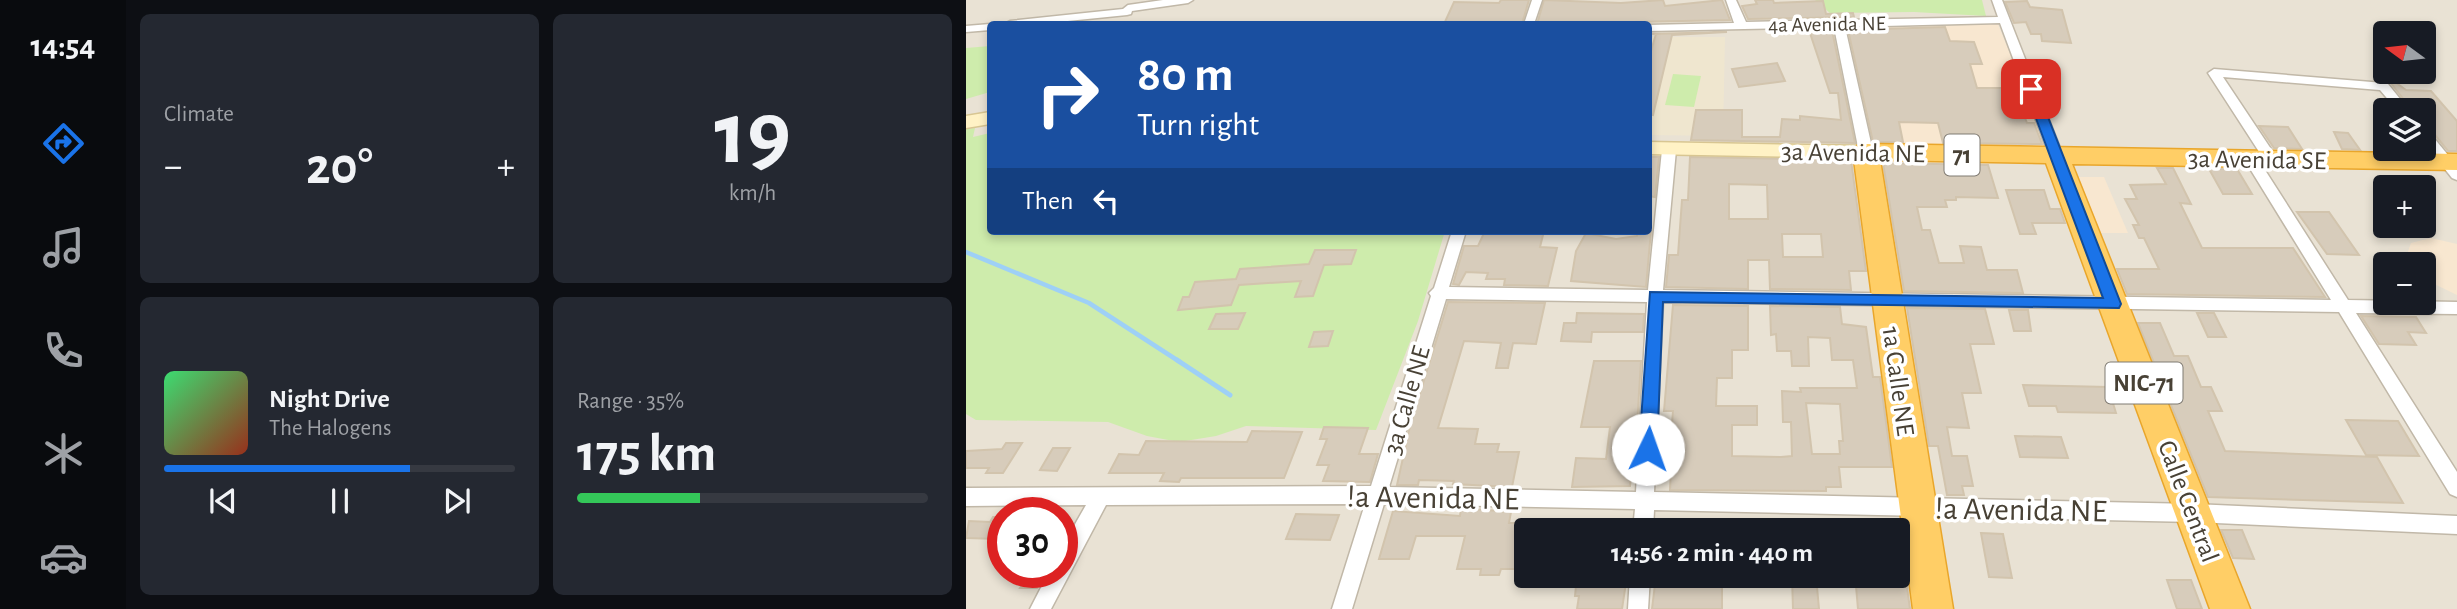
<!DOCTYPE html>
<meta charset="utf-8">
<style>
body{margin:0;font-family:"Alegreya Sans",sans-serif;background:#242831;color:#f1f3f6;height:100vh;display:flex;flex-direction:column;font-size:26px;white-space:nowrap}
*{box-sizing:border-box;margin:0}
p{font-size:23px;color:#9ea1a6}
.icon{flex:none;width:38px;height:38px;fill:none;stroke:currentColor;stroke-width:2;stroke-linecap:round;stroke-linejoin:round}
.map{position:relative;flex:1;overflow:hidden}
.panel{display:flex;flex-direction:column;gap:14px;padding:14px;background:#0d0f14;width:840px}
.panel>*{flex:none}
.banner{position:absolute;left:21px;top:21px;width:665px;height:214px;border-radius:7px;box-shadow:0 4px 10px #0003;background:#1a4fa0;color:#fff;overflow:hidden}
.needle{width:46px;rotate:285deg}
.fabs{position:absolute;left:1407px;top:21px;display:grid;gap:14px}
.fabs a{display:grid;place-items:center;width:63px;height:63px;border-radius:7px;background:#171b24;box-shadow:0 4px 10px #0003;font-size:35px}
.speed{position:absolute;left:21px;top:497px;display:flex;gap:14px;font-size:35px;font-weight:700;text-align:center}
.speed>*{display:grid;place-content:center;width:91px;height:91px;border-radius:50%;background:#171b24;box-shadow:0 4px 10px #0003;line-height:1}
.speed .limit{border:10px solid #d22;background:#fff;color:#111}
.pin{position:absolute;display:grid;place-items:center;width:60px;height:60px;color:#fff;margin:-30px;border-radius:14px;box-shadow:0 4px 10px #0006}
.me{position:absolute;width:77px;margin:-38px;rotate:3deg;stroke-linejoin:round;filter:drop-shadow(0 0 5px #0008)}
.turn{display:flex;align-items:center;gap:24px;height:147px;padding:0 35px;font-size:32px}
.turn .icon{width:91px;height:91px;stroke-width:2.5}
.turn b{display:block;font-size:49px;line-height:60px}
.then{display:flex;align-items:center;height:66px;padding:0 35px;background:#0003;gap:14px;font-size:26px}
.big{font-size:52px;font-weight:700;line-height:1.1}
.panel .card{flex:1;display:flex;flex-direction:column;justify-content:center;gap:10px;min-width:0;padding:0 24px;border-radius:10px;background:#242831}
.panel .dial{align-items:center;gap:0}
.dial b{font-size:91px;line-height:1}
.song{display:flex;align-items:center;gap:21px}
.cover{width:84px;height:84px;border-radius:10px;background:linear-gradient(135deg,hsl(140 70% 55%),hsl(10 70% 35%))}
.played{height:7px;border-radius:4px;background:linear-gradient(90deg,#1a73e8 70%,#363941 70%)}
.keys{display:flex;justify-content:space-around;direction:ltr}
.heat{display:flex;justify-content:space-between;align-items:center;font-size:38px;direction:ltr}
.charge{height:10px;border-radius:5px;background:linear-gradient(90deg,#34c759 35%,#363941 0)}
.panel .tiles{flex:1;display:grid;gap:14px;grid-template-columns:repeat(2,1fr)}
.trip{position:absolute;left:548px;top:518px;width:396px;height:70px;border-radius:7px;background:#171b24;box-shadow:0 4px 10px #0003;font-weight:700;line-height:70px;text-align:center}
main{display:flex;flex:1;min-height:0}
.tabs{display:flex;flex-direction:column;width:126px;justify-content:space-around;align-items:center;background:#090b0e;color:#9ea1a6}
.tabs .icon{width:49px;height:49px}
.tabs .active{color:#1a73e8}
.tabs b{font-size:32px;color:#f1f3f6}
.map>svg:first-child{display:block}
.residential{fill:#e9e2d4;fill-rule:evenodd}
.commercial{fill:#f8e7d0}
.education{fill:#efe6cf}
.green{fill:#ceecac}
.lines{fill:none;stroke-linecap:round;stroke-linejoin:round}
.stream-far1{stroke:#9ed0f6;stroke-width:4.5}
.stream{stroke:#9ed0f6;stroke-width:5}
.building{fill:#d7ccbb;stroke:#d2c4ad;stroke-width:2;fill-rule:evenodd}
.street-casing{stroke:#c1b8a8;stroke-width:3}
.secondary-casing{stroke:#d8c692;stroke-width:3}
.highway-casing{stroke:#e9a62b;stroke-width:3}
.street{fill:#fff;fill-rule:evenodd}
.secondary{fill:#fff2c5;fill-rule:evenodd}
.highway{fill:#ffce66;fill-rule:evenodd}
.route{fill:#1a73e8;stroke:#114b97;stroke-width:2}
.labels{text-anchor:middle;stroke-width:7;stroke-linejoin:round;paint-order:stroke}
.far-street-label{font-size:21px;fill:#484135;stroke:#fff}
.shield{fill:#fff;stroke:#7f7a72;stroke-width:2}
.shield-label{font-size:24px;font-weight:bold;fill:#484135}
.street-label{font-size:26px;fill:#484135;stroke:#fff}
.near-street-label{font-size:32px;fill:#484135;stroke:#fff}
</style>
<main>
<nav class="tabs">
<b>14:54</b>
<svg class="icon active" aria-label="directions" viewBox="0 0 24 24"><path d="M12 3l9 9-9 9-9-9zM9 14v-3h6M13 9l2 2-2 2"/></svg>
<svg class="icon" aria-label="music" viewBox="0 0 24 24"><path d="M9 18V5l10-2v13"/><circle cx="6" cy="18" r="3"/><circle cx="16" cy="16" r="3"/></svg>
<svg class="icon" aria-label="phone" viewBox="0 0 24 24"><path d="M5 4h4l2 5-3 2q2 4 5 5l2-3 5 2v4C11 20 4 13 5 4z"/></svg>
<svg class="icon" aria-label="climate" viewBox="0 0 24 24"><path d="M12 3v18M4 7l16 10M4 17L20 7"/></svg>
<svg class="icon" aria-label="car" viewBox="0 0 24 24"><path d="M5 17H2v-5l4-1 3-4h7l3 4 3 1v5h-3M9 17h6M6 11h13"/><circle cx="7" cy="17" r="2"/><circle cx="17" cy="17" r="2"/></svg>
</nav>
<section class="panel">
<div class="tiles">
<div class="card"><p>Climate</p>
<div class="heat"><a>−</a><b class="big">20°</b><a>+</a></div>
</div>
<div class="card dial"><b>19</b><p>km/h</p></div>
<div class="card">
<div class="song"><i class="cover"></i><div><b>Night Drive</b><p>The Halogens</p></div></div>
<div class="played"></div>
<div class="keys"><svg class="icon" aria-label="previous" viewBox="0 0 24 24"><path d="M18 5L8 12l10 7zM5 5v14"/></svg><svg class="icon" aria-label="pause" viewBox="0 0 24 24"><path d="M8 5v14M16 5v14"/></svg><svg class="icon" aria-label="next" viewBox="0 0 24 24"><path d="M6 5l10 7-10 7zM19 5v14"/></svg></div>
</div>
<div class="card"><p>Range · 35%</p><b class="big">175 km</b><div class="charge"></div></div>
</div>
</section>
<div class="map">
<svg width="1491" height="609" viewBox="0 0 1491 609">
<rect width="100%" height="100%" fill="#f4f0e6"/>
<path class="residential" d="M0,0h1491v609h-1491zM24,24h658v207h-658zM1419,33h39v39h-39zM1419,110h39v39h-39zM1419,187h39v39h-39zM1419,264h39v39h-39zM37,513h59v59h-59zM560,530h371v46h-371z"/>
<g class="commercial">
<polygon points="1031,22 1086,155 900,152 874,25"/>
<polygon points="1107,177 1138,177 1162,233 1130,233"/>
<polygon points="1465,238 1491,244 1491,295 1458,279 1458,264 1443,264 1440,257 1445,243"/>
</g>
<polygon class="education" points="683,37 759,37 757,136 683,135"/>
<g class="green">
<polygon points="849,0 1016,0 1020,16 948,12 864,13"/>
<polygon points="24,46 24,92 0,99 0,48"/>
<polygon points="707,74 735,76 728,107 699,105"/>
<polygon points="9,128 7,137 24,133 24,231 479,231 452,321 410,430 280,426 250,436 213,442 181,436 142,422 10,420 0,414 0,129"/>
</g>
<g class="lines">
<polyline class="stream-far1" points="0,252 123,303 214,362"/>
<polyline class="stream" points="211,360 264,395"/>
</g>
<g class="building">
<polygon points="535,0 563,0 556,24 478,24 488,2 533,3"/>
<polygon points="578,0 655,3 697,0 699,6 756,0 764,20 571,24"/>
<polygon points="789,0 807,0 808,3 857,1 860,14 887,13 888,17 782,19 776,6 791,4"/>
<polygon points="1061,1 1064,7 1096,10 1105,43 1076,41 1075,34 1065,34 1060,22 1048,23 1039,2"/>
<polygon points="979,27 984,41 1008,42 1016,64 1004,64 1011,88 1047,88 1061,123 1068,123 1076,144 977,143 972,123 933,122 937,142 907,142 882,30"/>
<polygon points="843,30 866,30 889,143 725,140 730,110 776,110 776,137 814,137 816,119 834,120 834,116 875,120 872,93 864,93"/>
<polygon points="761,32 706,35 687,115 682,114 682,61 690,34 682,34"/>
<polygon points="811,63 819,81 773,87 766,69"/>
<polygon points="1417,73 1440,90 1465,91 1491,121 1491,151 1482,151 1465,130 1458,129 1458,110 1446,110 1424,82 1414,77"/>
<polygon points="1293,126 1322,127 1336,149 1308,148"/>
<polygon points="1368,132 1382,133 1394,150 1376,149"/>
<polygon points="682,157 693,157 689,197 682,196"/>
<path d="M724,157l161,3 15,111h-17l2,19 -81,-1 -1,-29h-21v29l-82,-2 3,-32h9l4,-55h6zM763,184l38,1 1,34h-39zM816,234h39l2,23h-40z"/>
<polygon points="917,163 1022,165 1032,198 990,197 990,200 979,200 981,207 951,207 956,230 964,230 973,263 998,263 994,246 1015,247 1021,270 1051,270 1057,293 938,291"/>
<polygon points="1191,168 1207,168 1225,204 1214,203 1236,248 1327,248 1359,297 1161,294 1151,269 1193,269 1178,238 1173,238 1167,225 1173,225 1159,199 1171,199 1164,185 1200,184"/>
<polygon points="1243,169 1271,169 1286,194 1257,194"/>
<polygon points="1040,190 1078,190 1084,209 1094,209 1099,223 1066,223 1070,234 1054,234"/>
<polygon points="1331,212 1363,212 1393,255 1361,254"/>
<polygon points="519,231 578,231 574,247 591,248 582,286 538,285 539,279 520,279 522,273 500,272 493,285 487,284 498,246 512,246"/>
<polygon points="671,231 685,231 680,287 605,281 610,251 620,233 650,239 671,236"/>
<polygon points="349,250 390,250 385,264 358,265 347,296 329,297 335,281 273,285 265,305 212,310 217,297 223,297 229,282 270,279 274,269 343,264"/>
<polygon points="482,302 579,303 570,344 547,343 542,368 530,368 535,343 498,341 472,428 512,429 509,444 533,444 531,452 553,452 546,487 487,484 488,481 453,480 452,485 431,485 444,426"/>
<path d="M707,305l75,1v44h-16v28h-15l-1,28h41v19h-25v31l49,1 11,-1 -1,-34h-8l-1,-31 19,1 -1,-4h57l-4,-28h-21l-2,-22 -22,-1 1,29h-17l-1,-15h-14l-1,-17 -5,1 -1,-29 70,1 2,17 24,3 7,50h7l12,90h-53l2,20h-15v4l-156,-1 2,-40h-9l1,-14h7l2,-25h-9zM840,403l34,1 3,37h-4l1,13h-28z"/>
<polygon points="941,308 1019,309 1028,344 1004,344 1015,393 996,393 1003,428 981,427 986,456 1001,456 1007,486 996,486 998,495 981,495 972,446 963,446"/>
<polygon points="1043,310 1062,310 1065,331 1048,331"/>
<polygon points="279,313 272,329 243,329 250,314"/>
<polygon points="611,313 678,314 677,332 626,332 625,342 595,341 598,323 610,323"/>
<polygon points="1231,313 1248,313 1260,337 1242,337"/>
<polygon points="1395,316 1450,317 1460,333 1442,332 1450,345 1413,344"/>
<polygon points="1172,323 1194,323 1208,356 1222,356 1235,387 1245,387 1256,411 1242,411 1259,451 1411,457 1437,503 1242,497"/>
<polygon points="367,331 362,346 343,347 348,332"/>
<polygon points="628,361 675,361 669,458 667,458 664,486 606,487 610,458 640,459 644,427 615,427"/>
<polygon points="1057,385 1142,387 1150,413 1092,412 1090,406 1063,406"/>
<polygon points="1380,420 1432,421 1453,456 1400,455"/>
<polygon points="358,427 402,428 393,454 412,454 404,482 357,481 363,465 351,465 361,439 354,439"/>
<polygon points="286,431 336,432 318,478 215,478 213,482 194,481 198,473 143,473 153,454 173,455 180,441 281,442"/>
<polygon points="1049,436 1095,437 1102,458 1054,457"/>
<polygon points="40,443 56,443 37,473 20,473 23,468 0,468 0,451 36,449"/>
<polygon points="87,448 104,448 91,471 74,470"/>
<polygon points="495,508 545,512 543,523 560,523 560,569 535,569 533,575 514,575 515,569 491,569 499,536 450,536 443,559 413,559 427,511 494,516"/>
<polygon points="330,514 373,515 364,540 320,539"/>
<polygon points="27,517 37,517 37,533 33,539 0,538 3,521 24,522"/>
<polygon points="701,519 748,519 748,530 700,530"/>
<polygon points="1255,530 1276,530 1288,559 1267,558"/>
<polygon points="1015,533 1037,534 1046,578 1023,577"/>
<polygon points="63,572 79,572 71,588 54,588"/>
<polygon points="611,576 661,576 656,609 611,609 613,596 609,596"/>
<polygon points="690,576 740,576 740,579 756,579 756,609 686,609"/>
<polygon points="826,576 850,576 853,609 827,609"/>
<polygon points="1201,580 1225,580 1236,609 1211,609"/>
<polygon points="890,586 941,587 944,609 892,609"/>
</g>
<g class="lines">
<defs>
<g id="street">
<polygon points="197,0 227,0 222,3 166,11 165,14 161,15 72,24 38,24 44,21 157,9 162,5"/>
<polygon points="566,0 576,0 568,24 558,24"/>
<polygon points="760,0 770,0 780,22 1032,17 1026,0 1036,0 1098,158 1091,162 1084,158 1034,23 879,27 907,152 900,156 893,152 868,27 682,31 682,25 768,23"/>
<polygon points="24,24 28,24 24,24 24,30 0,32 0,26"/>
<polygon points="1248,69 1418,83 1422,84 1443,110 1431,110 1414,90 1257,77 1311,158 1304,162 1299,161 1242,73"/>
<polygon points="1458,131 1463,132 1491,166 1491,180 1486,178 1458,143"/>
<path d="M703,146l7,4 -13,140 668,10 -87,-141 2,-3h10l92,144 109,2v12l-101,-1 101,159v25l-7,-3 -111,-182 -676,-10 -9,190 540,12 263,12v18l-263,-12 -540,-12 -1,20h-20l2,-21 -251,-5 -32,105h-20l33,-105 -259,1 -55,104h-21l19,-37h13v-25l24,-42 -120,1v-18l405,-2 60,-190 -2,-3 5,-5 18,-57h14l-17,56 199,3 14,-140zM480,299l201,3 -11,190 -247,-5z"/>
<polygon points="664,576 684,576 682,609 662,609"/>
</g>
<g id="secondary">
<polygon points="24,112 24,124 0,128 0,116"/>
<polygon points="682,142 900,146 910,152 900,158 682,154"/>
</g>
<polygon id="highway" points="900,144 1491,154 1491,170 1106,164 1284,609 1244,609 1080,163 914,160 987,609 947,609 887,152 891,146"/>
</defs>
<use href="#street" class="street-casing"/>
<use href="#secondary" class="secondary-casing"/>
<use href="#highway" class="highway-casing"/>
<use href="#street" class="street"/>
<use href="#secondary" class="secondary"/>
<use href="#highway" class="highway"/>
</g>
<polygon class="route" points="1065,85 1071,89 1155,304 1153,308 697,302 691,449 688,455 675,455 673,449 684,292 1137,298 1059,89"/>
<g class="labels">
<g class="far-street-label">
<text transform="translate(861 24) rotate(-1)" y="7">4a Avenida NE</text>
</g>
<g class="shield">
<rect x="978.5" y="134.5" width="35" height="41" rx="5"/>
<rect x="1139.5" y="362.5" width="77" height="41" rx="5"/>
</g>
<g class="shield-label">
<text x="996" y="163">71</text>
<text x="1178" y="391">NIC-71</text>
</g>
<g class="street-label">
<text transform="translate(887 152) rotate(1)" y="9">3a Avenida NE</text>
<text transform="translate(1291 159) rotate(1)" y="9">3a Avenida SE</text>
<text transform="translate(933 381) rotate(82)" y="9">1a Calle NE</text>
<text transform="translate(440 400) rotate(-74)" y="9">3a Calle NE</text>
<text transform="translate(1223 501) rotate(69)" y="9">Calle Central</text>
</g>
<g class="near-street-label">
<text transform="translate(467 497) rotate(1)" y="11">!a Avenida NE</text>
<text transform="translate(1055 509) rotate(1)" y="11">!a Avenida NE</text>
</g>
</g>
</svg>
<div class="fabs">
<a><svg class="needle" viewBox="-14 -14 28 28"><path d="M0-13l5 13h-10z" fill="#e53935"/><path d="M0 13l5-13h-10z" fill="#9ea1a6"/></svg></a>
<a><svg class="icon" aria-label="layers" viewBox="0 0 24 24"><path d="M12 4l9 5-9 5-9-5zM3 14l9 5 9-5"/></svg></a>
<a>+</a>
<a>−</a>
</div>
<div class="speed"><div class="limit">30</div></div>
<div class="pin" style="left:1065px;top:89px;background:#d93025"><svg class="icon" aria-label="arrive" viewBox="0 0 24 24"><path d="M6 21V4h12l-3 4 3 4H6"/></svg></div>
<svg class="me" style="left:682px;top:449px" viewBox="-20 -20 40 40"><circle r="19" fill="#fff"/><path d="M0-13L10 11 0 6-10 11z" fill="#1a73e8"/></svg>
<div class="trip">14:56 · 2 min · 440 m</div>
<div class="banner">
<div class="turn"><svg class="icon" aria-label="right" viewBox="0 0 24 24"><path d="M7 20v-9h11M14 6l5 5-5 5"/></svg><div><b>80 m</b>Turn right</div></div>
<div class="then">Then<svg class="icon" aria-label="left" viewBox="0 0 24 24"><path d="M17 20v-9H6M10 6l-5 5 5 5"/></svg></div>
</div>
</div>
</main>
